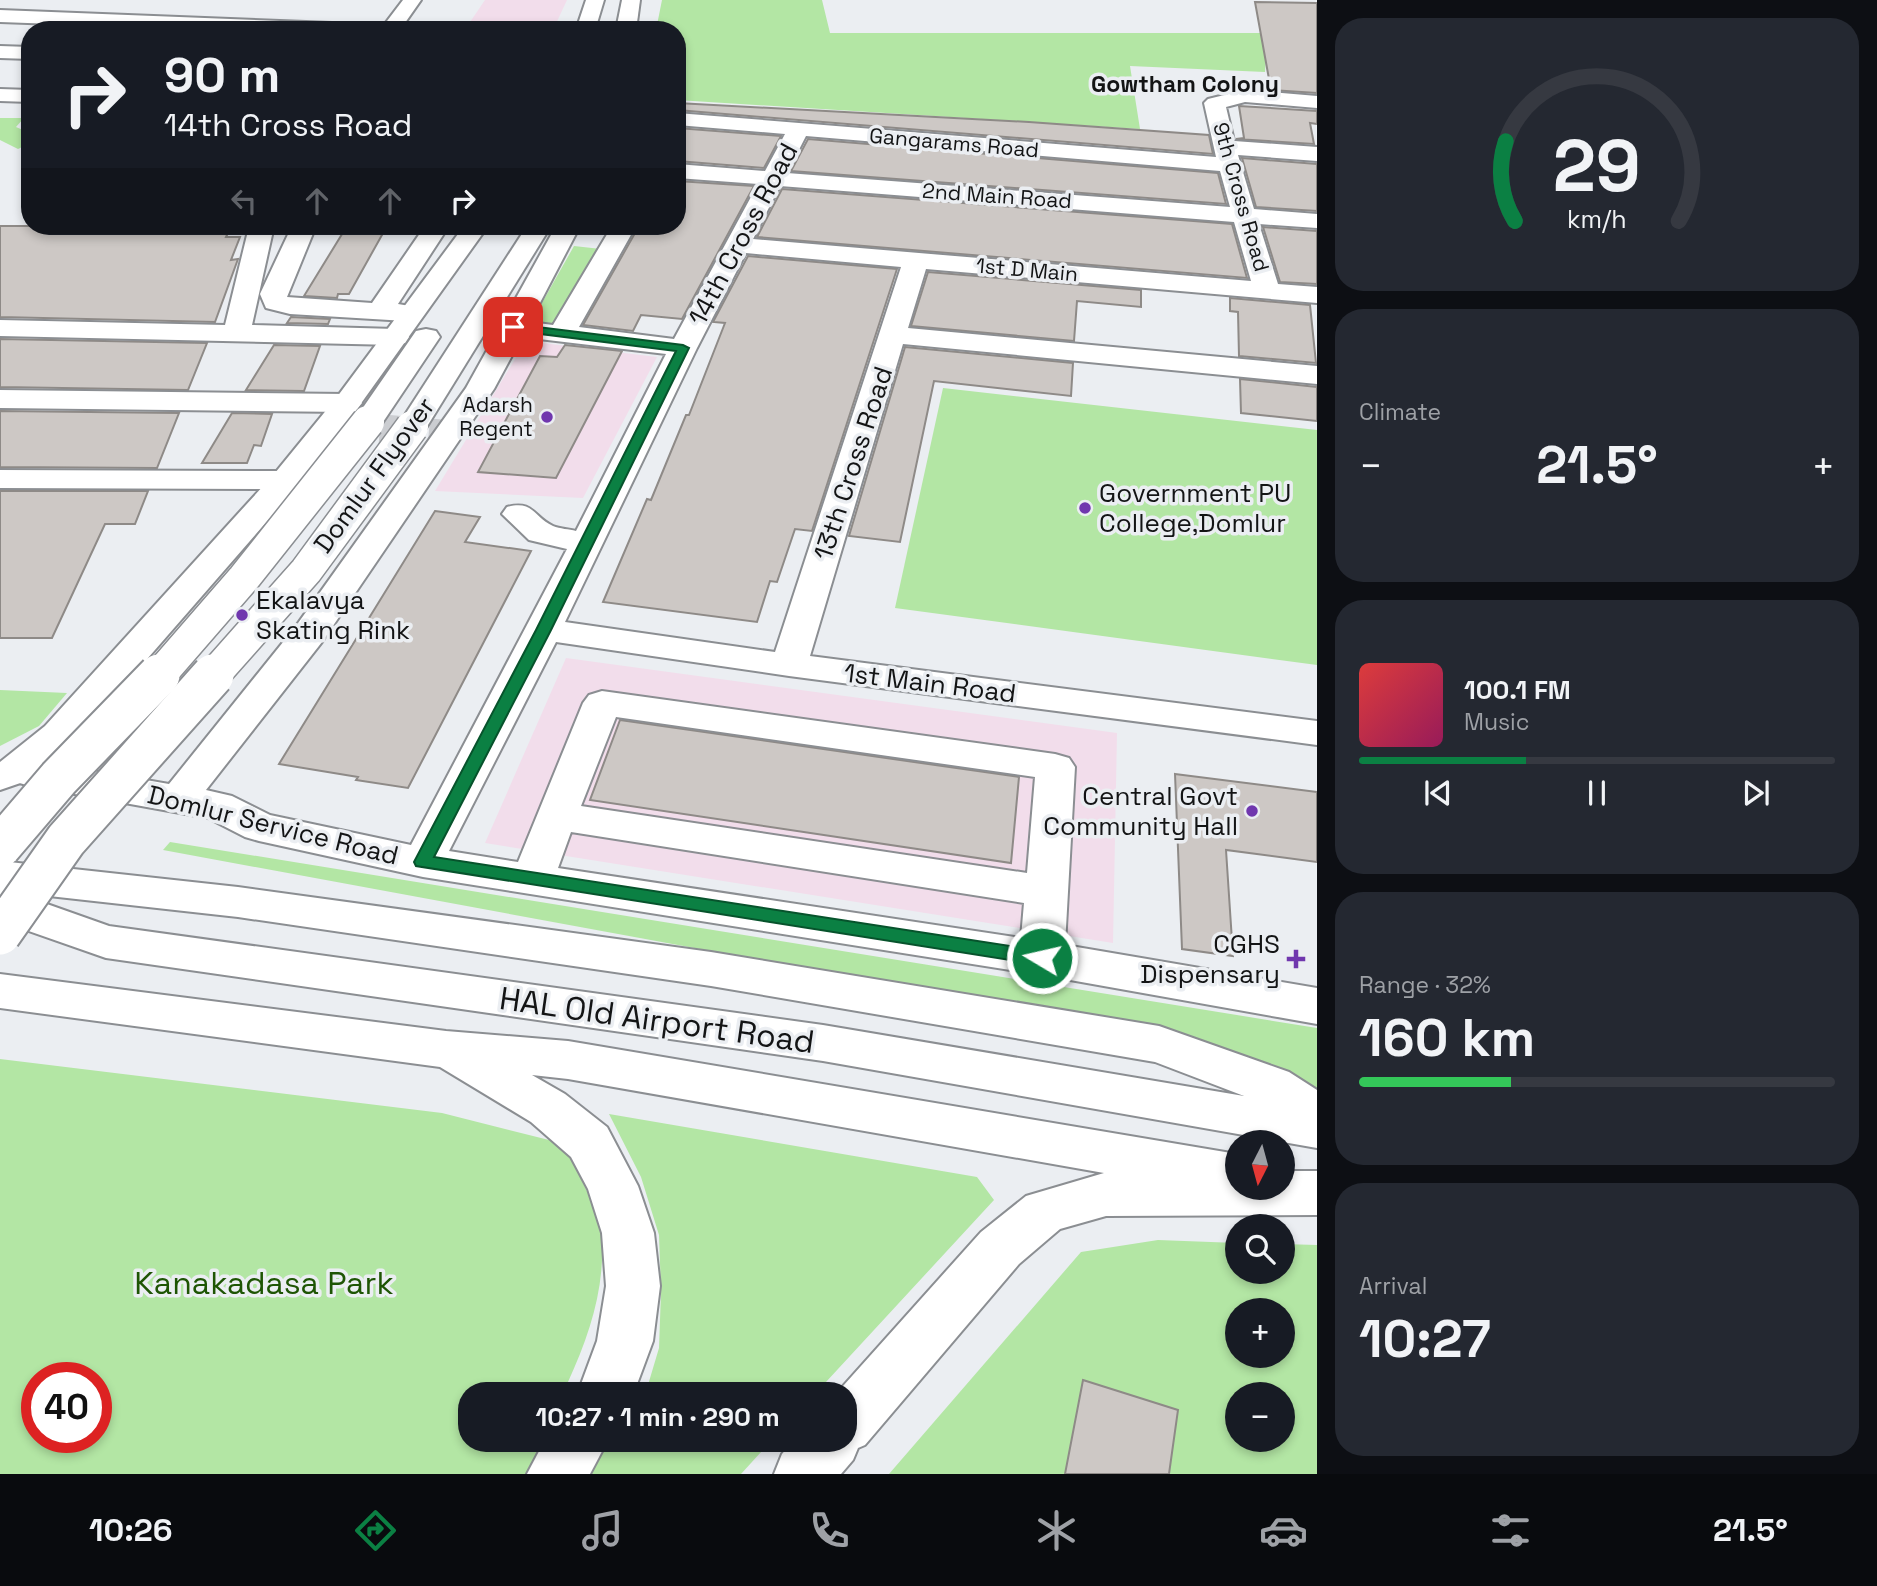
<!DOCTYPE html>
<meta charset="utf-8">
<style>
body{margin:0;font-family:"Space Grotesk",sans-serif;background:#242831;color:#f1f3f6;height:100vh;display:flex;flex-direction:column;font-size:26px;white-space:nowrap}
*{box-sizing:border-box;margin:0}
p{font-size:23px;color:#9ea1a6}
.icon{flex:none;width:38px;height:38px;fill:none;stroke:currentColor;stroke-width:2;stroke-linecap:round;stroke-linejoin:round}
.map{position:relative;flex:1;overflow:hidden}
.panel{display:flex;flex-direction:column;gap:18px;padding:18px;background:#0d0f14;width:560px}
.panel>*{flex:none}
.hud{position:absolute;left:21px;top:21px;width:665px;height:214px;border-radius:28px;box-shadow:0 4px 10px #0003;background:#171b24;color:#f1f3f6;overflow:hidden}
.needle{width:46px;rotate:186deg}
.tools{position:absolute;left:1225px;top:1130px;display:grid;gap:14px}
.tools a{display:grid;place-items:center;width:70px;height:70px;border-radius:50%;background:#171b24;box-shadow:0 4px 10px #0003;font-size:35px}
.speed{position:absolute;left:21px;top:1362px;display:flex;gap:14px;font-size:35px;font-weight:700;text-align:center}
.speed>*{display:grid;place-content:center;width:91px;height:91px;border-radius:50%;background:#171b24;box-shadow:0 4px 10px #0003;line-height:1}
.speed .limit{border:10px solid #d22;background:#fff;color:#111}
.pin{position:absolute;display:grid;place-items:center;width:60px;height:60px;color:#fff;margin:-30px;border-radius:14px;box-shadow:0 4px 10px #0006}
.me{position:absolute;width:77px;margin:-38px;rotate:279deg;stroke-linejoin:round;filter:drop-shadow(0 0 5px #0008)}
.turn{display:flex;align-items:center;gap:24px;height:147px;padding:0 28px;font-size:32px}
.turn .icon{width:91px;height:91px;stroke-width:2.5}
.turn b{display:block;font-size:49px;line-height:60px}
.lanes{display:flex;align-items:center;height:66px;padding:0 28px;background:#0003;justify-content:center;gap:35px;direction:ltr}
.lanes .off{opacity:.35}
.big{font-size:52px;font-weight:700;line-height:1.1}
.panel .card{flex:1;display:flex;flex-direction:column;justify-content:center;gap:10px;min-width:0;padding:0 24px;border-radius:28px;background:#242831}
.panel .dial{align-items:center;gap:0}
.dial svg{height:182px;overflow:visible;fill:none;stroke:#363941;stroke-width:7;stroke-linecap:round;text-anchor:middle}
.dial text{fill:#f1f3f6;stroke:none}
.song{display:flex;align-items:center;gap:21px}
.cover{width:84px;height:84px;border-radius:10px;background:linear-gradient(135deg,hsl(0 70% 55%),hsl(330 70% 35%))}
.played{height:7px;border-radius:4px;background:linear-gradient(90deg,#0b8043 35%,#363941 35%)}
.keys{display:flex;justify-content:space-around;direction:ltr}
.heat{display:flex;justify-content:space-between;align-items:center;font-size:38px;direction:ltr}
.charge{height:10px;border-radius:5px;background:linear-gradient(90deg,#34c759 32%,#363941 0)}
.trip{position:absolute;left:458px;top:1382px;width:399px;height:70px;border-radius:28px;background:#171b24;box-shadow:0 4px 10px #0003;font-weight:700;line-height:70px;text-align:center}
.dock{display:flex;height:112px;justify-content:space-around;align-items:center;background:#090b0e;color:#9ea1a6}
.dock .icon{width:49px;height:49px}
.dock .active{color:#0b8043}
.dock b{font-size:32px;color:#f1f3f6}
main{display:flex;flex:1;min-height:0}
.map>svg:first-child{display:block}
.commercial{fill:#f2ddeb}
.green{fill:#b3e6a4;fill-rule:evenodd}
.building{fill:#cdc8c5;stroke:#8e8a87;stroke-width:2}
.lines{fill:none;stroke-linecap:round;stroke-linejoin:round}
.minor-tunnel{stroke:#cbcdd1;stroke-width:32;stroke-dasharray:32 17;stroke-linecap:butt}
.minor-casing{stroke:#8b8e92;stroke-width:4}
.major-casing{stroke:#8b8e92;stroke-width:4}
.minor{fill:#fff;fill-rule:evenodd}
.major{fill:#fff;fill-rule:evenodd}
.major-bridge-far1-casing{stroke:#8b8e92;stroke-width:35;stroke-linecap:butt}
.major-bridge-casing{stroke:#8b8e92;stroke-width:45;stroke-linecap:butt}
.major-bridge-far1{stroke:#fff;stroke-width:32}
.major-bridge{stroke:#fff;stroke-width:41}
.route{fill:#0b8043;stroke:#07532c;stroke-width:2}
.poi-dot{fill:#7037ae;stroke:#ebeef2;stroke-width:2.5}
.labels{text-anchor:middle;stroke-width:7;stroke-linejoin:round;paint-order:stroke}
.far-street-label{font-size:21px;fill:#131415;stroke:#ebeef2}
.far-poi-label{font-size:21px;fill:#131415;stroke:#ebeef2;text-anchor:end}
.far-neighbourhood-label{font-size:23px;font-weight:bold;fill:#131415;stroke:#ebeef2}
.street-label{font-size:26px;fill:#131415;stroke:#ebeef2}
.poi-label{font-size:26px;fill:#131415;stroke:#ebeef2;text-anchor:start}
.near-street-label{font-size:32px;fill:#131415;stroke:#ebeef2}
.near-park-label{font-size:32px;fill:#1e5504;stroke:#ebeef2}
</style>
<main>
<div class="map">
<svg width="1317" height="1474" viewBox="0 0 1317 1474">
<rect width="100%" height="100%" fill="#ebeef2"/>
<g class="commercial">
<polygon points="485,0 567,0 553,30 466,28"/>
<polygon points="526,341 657,357 583,498 435,491"/>
<polygon points="566,658 1117,733 1113,943 485,843"/>
</g>
<g class="green">
<polygon points="662,0 822,0 830,33 1317,33 1317,58 1266,56 1265,72 1130,66 1140,129 677,100 677,30 656,30"/>
<path d="M0,118h24l-8,9 14,6c0,6 -6,14 -12,16l-18,-9z"/>
<polygon points="574,246 601,249 557,328 530,324"/>
<polygon points="943,388 1317,430 1317,665 895,608"/>
<polygon points="0,690 67,693 39,726 0,746"/>
<polygon points="170,842 1317,1028 1317,1088 1035,1041 716,952 163,850"/>
<path d="M0,1059l442,54 123,31c8,20 34,67 36,85 6,54 -11,105 -33,153l35,13h-132v45h301l-31,34h-741zM37,1377h59v60h-59z"/>
<polygon points="609,1114 977,1177 994,1200 814,1395 645,1395 659,1348 661,1292 659,1235 641,1177"/>
<path d="M1158,1240l79,3v29h46v-28l34,1v229h-428l192,-222zM1237,1311h46v45h-46zM1237,1395h46v45h-46z"/>
</g>
<g class="building">
<polygon points="1255,2 1317,3 1317,93 1271,90"/>
<polygon points="677,103 1029,122 1209,135 1213,154 677,110"/>
<polygon points="1239,106 1317,111 1317,124 1310,123 1314,144 1236,139 1244,138"/>
<polygon points="677,128 781,136 764,168 677,161"/>
<polygon points="808,139 1218,173 1226,204 791,171"/>
<polygon points="1242,158 1317,164 1317,211 1256,207"/>
<polygon points="677,181 754,186 682,319 641,315 633,331 583,325 639,226 677,226"/>
<polygon points="782,189 1232,224 1247,278 757,237"/>
<polygon points="0,226 202,226 199,233 228,233 226,237 240,237 231,260 238,259 215,322 0,317"/>
<polygon points="347,226 387,226 349,294 338,294 337,298 304,296"/>
<polygon points="1263,227 1317,231 1317,284 1280,282"/>
<polygon points="748,256 897,269 812,531 795,529 777,582 770,581 757,622 603,602 647,499 651,500 686,415 689,415 725,323 713,322"/>
<polygon points="928,272 1141,290 1141,307 1077,301 1074,341 911,326"/>
<polygon points="1230,298 1310,305 1316,363 1239,356 1238,312 1230,311"/>
<polygon points="291,317 330,319 328,324 287,323"/>
<polygon points="0,339 207,343 188,390 0,387"/>
<polygon points="274,345 320,346 304,391 246,390"/>
<polygon points="565,345 622,351 556,478 478,472 540,356 557,357"/>
<polygon points="905,347 1073,363 1071,396 934,381 900,542 849,536"/>
<polygon points="1240,379 1317,387 1317,421 1241,413"/>
<polygon points="0,411 179,413 157,468 0,467"/>
<polygon points="232,413 272,414 261,446 254,445 247,463 202,463"/>
<polygon points="0,491 148,491 135,524 105,524 52,638 0,638"/>
<polygon points="435,511 480,517 465,542 531,551 408,788 356,780 358,777 279,764"/>
<polygon points="620,720 1019,777 1011,863 590,800"/>
<polygon points="1175,774 1317,792 1317,862 1226,850 1233,956 1182,949"/>
<polygon points="1083,1380 1178,1410 1169,1474 1065,1474"/>
</g>
<g class="lines">
<polyline class="minor-tunnel" points="331,426 447,436"/>
<defs>
<g id="minor">
<polygon points="403,0 421,0 400,30 220,30 0,22 0,10 384,25"/>
<polygon points="0,46 30,47 30,59 0,58"/>
<polygon points="0,89 30,90 30,102 0,101"/>
<path d="M1245,90l72,6v12l-72,-6 -19,5 8,34 83,6v14l-79,-6 16,54 63,5v14l-58,-4 19,60 39,3v16l-391,-34 -18,59 409,38v18l-414,-40 -93,312 507,65v24l-528,-69 -233,-34 -107,209 69,11 65,-159 6,-8 13,-4 453,63 14,4 6,9 -10,178 252,43v36l-275,-49 -619,-98 -164,-36 -14,-4 -37,-19 -178,-32 -14,-4 -6,-9 6,-9 14,-4 139,24 127,-158 170,-238 90,-162h24l-50,96 23,3 59,-99h24l-57,101 95,12 84,-155 -81,-6v-14l88,7 20,-37 -108,-9v-12l539,44 -12,-54 4,-4zM806,136l414,35 10,36 -443,-34zM780,186l454,36 17,59 -498,-42zM746,253l155,14 -126,385 -210,-30 132,-274zM522,337l144,17 -90,177c-7,-2 -16,-2 -23,-5 -20,-9 -19,-26 -46,-19l-5,7 27,26 38,9 -156,296 -141,-30 -38,-19 -26,-6 116,-148 172,-253zM616,717l419,60 -8,96 -446,-67zM571,832l453,71 -3,35 -463,-70z"/>
<polygon points="245,226 274,226 252,325 395,329 405,331 409,337 405,343 395,345 0,336 0,320 225,325 248,231"/>
<polygon points="292,226 316,226 287,297 372,303 425,226 449,226 398,304 416,307 419,313 416,319 406,321 290,314 266,308 260,294"/>
<polygon points="0,390 347,394 357,397 362,403 357,409 347,412 0,408"/>
<polygon points="0,470 286,471 297,473 302,480 297,487 286,489 0,488"/>
</g>
<g id="major">
<polygon points="586,0 604,0 595,30 576,30"/>
<polygon points="622,0 640,0 636,30 616,30"/>
<polygon points="464,226 488,226 357,409 297,487 73,744 32,779 0,790 0,762 45,726 275,473 337,397"/>
<polygon points="527,226 551,226 423,433 412,436 401,433 397,427"/>
<polygon points="426,329 436,331 440,337 383,422 379,428 368,431 357,428 353,422 416,331"/>
<path d="M0,861l238,26 473,65 448,74 130,46 28,18v58l-494,-87 -717,-103 -106,-37zM13,892l225,25 473,69 444,76 89,34 -421,-71 -714,-99z"/>
<polygon points="0,974 446,1031 568,1041 1237,1154 1237,1188 1283,1188 1283,1171 1317,1171 1317,1215 1106,1216 1060,1229 1019,1264 865,1445 858,1448 853,1460 841,1474 774,1474 782,1454 794,1440 845,1440 845,1395 835,1395 981,1232 1026,1196 1104,1173 568,1079 532,1075 565,1094 607,1127 638,1186 654,1233 660,1286 653,1341 633,1395 577,1395 597,1341 606,1286 602,1233 588,1189 571,1157 531,1122 440,1067 0,1008"/>
<polygon points="545,1440 608,1440 590,1474 527,1474"/>
</g>
</defs>
<use href="#minor" class="minor-casing"/>
<use href="#major" class="major-casing"/>
<use href="#minor" class="minor"/>
<use href="#major" class="major"/>
<defs>
<g id="major-bridge-far1">
<polyline points="158,677 244,578 368,422"/>
<polyline points="212,677 306,571 412,427"/>
</g>
<g id="major-bridge">
<polyline points="0,847 59,778 159,675"/>
<polyline points="0,934 66,840 213,675"/>
</g>
</defs>
<use href="#major-bridge-far1" class="major-bridge-far1-casing"/>
<use href="#major-bridge" class="major-bridge-casing"/>
<use href="#major-bridge-far1" class="major-bridge-far1"/>
<use href="#major-bridge" class="major-bridge"/>
</g>
<polygon class="route" points="513,324 683,345 689,348 551,630 434,857 1042,951 1049,953 1052,958 1049,963 1042,965 416,866 414,862 536,630 676,351 509,330 509,325"/>
<g class="poi-dot">
<circle cx="547" cy="417" r="7"/>
<circle cx="1085" cy="508" r="7"/>
<circle cx="242" cy="615" r="7"/>
<circle cx="1252" cy="811" r="7"/>
<path d="M1292.5 948.5h7v7h7v7h-7v7h-7v-7h-7v-7h7z"/>
</g>
<g class="labels">
<g class="far-street-label">
<text transform="translate(954 143) rotate(5)" y="7">Gangarams Road</text>
<text transform="translate(997 196) rotate(4)" y="7">2nd Main Road</text>
<text transform="translate(1241 197) rotate(74)" y="7">9th Cross Road</text>
<text transform="translate(1027 270) rotate(5)" y="7">1st D Main</text>
</g>
<g class="far-poi-label">
<text x="533" y="412">Adarsh<tspan x="533" dy="24">Regent</tspan></text>
</g>
<g class="far-neighbourhood-label">
<text x="1185" y="92">Gowtham Colony</text>
</g>
<g class="street-label">
<text transform="translate(743 234) rotate(-62)" y="9">14th Cross Road</text>
<text transform="translate(853 463) rotate(-72)" y="9">13th Cross Road</text>
<text transform="translate(374 475) rotate(-54)" y="9">Domlur Flyover</text>
<text transform="translate(930 683) rotate(7)" y="9">1st Main Road</text>
<text transform="translate(273 825) rotate(14)" y="9">Domlur Service Road</text>
</g>
<g class="poi-label">
<text x="1099" y="502">Government PU<tspan x="1099" dy="30">College,Domlur</tspan></text>
<text x="256" y="609">Ekalavya<tspan x="256" dy="30">Skating Rink</tspan></text>
<text x="1238" y="805" text-anchor="end">Central Govt<tspan x="1238" dy="30">Community Hall</tspan></text>
<text x="1280" y="953" text-anchor="end">CGHS<tspan x="1280" dy="30">Dispensary</tspan></text>
</g>
<g class="near-street-label">
<text transform="translate(657 1020) rotate(8)" y="11">HAL Old Airport Road</text>
</g>
<g class="near-park-label">
<text x="264" y="1294">Kanakadasa Park</text>
</g>
</g>
</svg>
<div class="tools">
<a><svg class="needle" viewBox="-14 -14 28 28"><path d="M0-13l5 13h-10z" fill="#e53935"/><path d="M0 13l5-13h-10z" fill="#9ea1a6"/></svg></a>
<a><svg class="icon" aria-label="search" viewBox="0 0 24 24"><circle cx="10" cy="10" r="6"/><path d="M15 15l6 6"/></svg></a>
<a>+</a>
<a>−</a>
</div>
<div class="speed"><div class="limit">40</div></div>
<div class="pin" style="left:513px;top:327px;background:#d93025"><svg class="icon" aria-label="arrive" viewBox="0 0 24 24"><path d="M6 21V4h12l-3 4 3 4H6"/></svg></div>
<svg class="me" style="left:1042px;top:958px" viewBox="-20 -20 40 40"><circle r="17" fill="#0b8043" stroke="#fff" stroke-width="3"/><path d="M0-11L8 9 0 5-8 9z" fill="#fff"/></svg>
<div class="trip">10:27 · 1 min · 290 m</div>
<div class="hud">
<div class="turn"><svg class="icon" aria-label="right" viewBox="0 0 24 24"><path d="M7 20v-9h11M14 6l5 5-5 5"/></svg><div><b>90 m</b>14th Cross Road</div></div>
<div class="lanes"><svg class="icon off" aria-label="left" viewBox="0 0 24 24"><path d="M17 20v-9H6M10 6l-5 5 5 5"/></svg><svg class="icon off" aria-label="ahead" viewBox="0 0 24 24"><path d="M12 20V5M6 11l6-6 6 6"/></svg><svg class="icon off" aria-label="ahead" viewBox="0 0 24 24"><path d="M12 20V5M6 11l6-6 6 6"/></svg><svg class="icon" aria-label="right" viewBox="0 0 24 24"><path d="M7 20v-9h11M14 6l5 5-5 5"/></svg></div>
</div>
</div>
<section class="panel">
<div class="card dial"><svg viewBox="0 0 100 80">
<path d="M14 69A42 42 0 1 1 86 69"/>
<path d="M14 69A42 42 0 0 1 10 34" stroke="#0b8043"/>
<text x="50" y="56" font-size="32" font-weight="700">29</text>
<text x="50" y="72" font-size="11">km/h</text>
</svg></div>
<div class="card"><p>Climate</p>
<div class="heat"><a>−</a><b class="big">21.5°</b><a>+</a></div>
</div>
<div class="card">
<div class="song"><i class="cover"></i><div><b>100.1 FM</b><p>Music</p></div></div>
<div class="played"></div>
<div class="keys"><svg class="icon" aria-label="previous" viewBox="0 0 24 24"><path d="M18 5L8 12l10 7zM5 5v14"/></svg><svg class="icon" aria-label="pause" viewBox="0 0 24 24"><path d="M8 5v14M16 5v14"/></svg><svg class="icon" aria-label="next" viewBox="0 0 24 24"><path d="M6 5l10 7-10 7zM19 5v14"/></svg></div>
</div>
<div class="card"><p>Range · 32%</p><b class="big">160 km</b><div class="charge"></div></div>
<div class="card"><p>Arrival</p><b class="big">10:27</b></div>
</section>
</main>
<nav class="dock">
<b>10:26</b>
<svg class="icon active" aria-label="directions" viewBox="0 0 24 24"><path d="M12 3l9 9-9 9-9-9zM9 14v-3h6M13 9l2 2-2 2"/></svg>
<svg class="icon" aria-label="music" viewBox="0 0 24 24"><path d="M9 18V5l10-2v13"/><circle cx="6" cy="18" r="3"/><circle cx="16" cy="16" r="3"/></svg>
<svg class="icon" aria-label="phone" viewBox="0 0 24 24"><path d="M5 4h4l2 5-3 2q2 4 5 5l2-3 5 2v4C11 20 4 13 5 4z"/></svg>
<svg class="icon" aria-label="climate" viewBox="0 0 24 24"><path d="M12 3v18M4 7l16 10M4 17L20 7"/></svg>
<svg class="icon" aria-label="car" viewBox="0 0 24 24"><path d="M5 17H2v-5l4-1 3-4h7l3 4 3 1v5h-3M9 17h6M6 11h13"/><circle cx="7" cy="17" r="2"/><circle cx="17" cy="17" r="2"/></svg>
<svg class="icon" aria-label="filters" viewBox="0 0 24 24"><path d="M4 7h16M4 17h16"/><circle cx="9" cy="7" r="2"/><circle cx="15" cy="17" r="2"/></svg>
<b>21.5°</b>
</nav>
